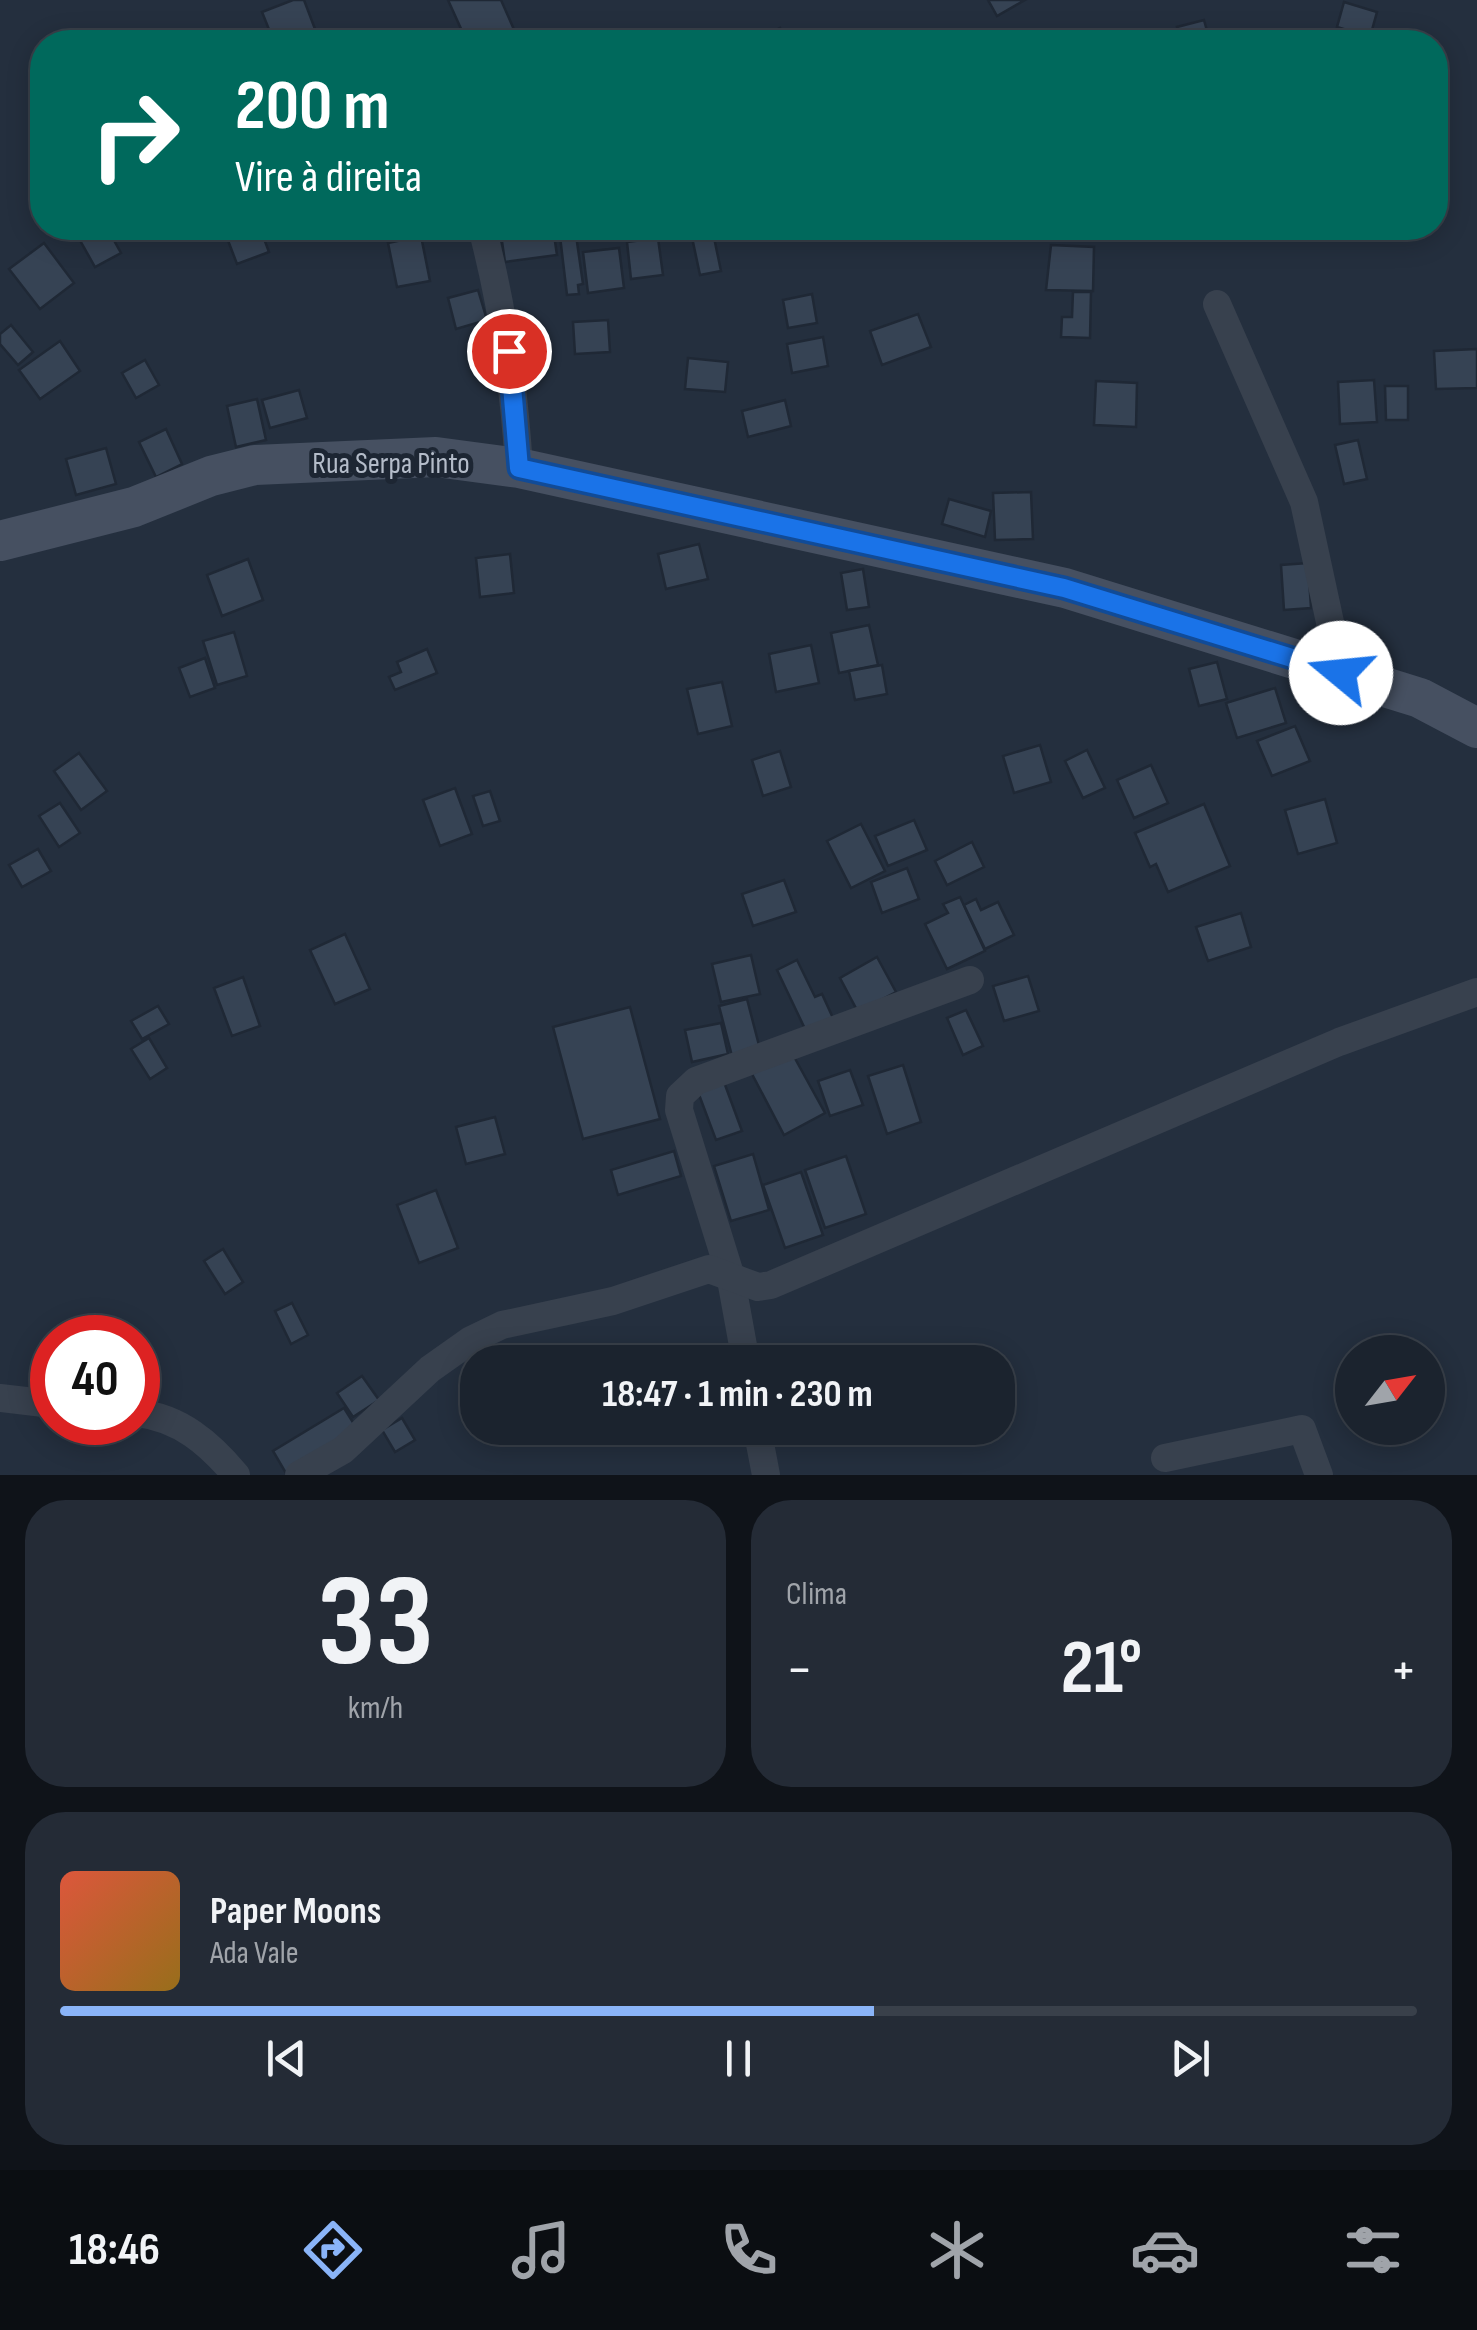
<!DOCTYPE html>
<html lang="pt">
<meta charset="utf-8">
<style>
body{margin:0;font-family:"Sofia Sans Condensed",sans-serif;background:#242b36;color:#f1f3f6;height:100vh;display:flex;flex-direction:column;font-size:38px;white-space:nowrap}
*{box-sizing:border-box;margin:0}
p{font-size:32px;color:#a0a4aa}
.icon{flex:none;width:55px;height:55px;fill:none;stroke:currentColor;stroke-width:2;stroke-linecap:round;stroke-linejoin:round}
.map{position:relative;height:1475px;overflow:hidden}
.side{display:flex;flex-direction:column;gap:25px;padding:25px;background:#0f1319;flex:1}
.side>*{flex:none}
.guide{position:absolute;left:30px;top:30px;width:1418px;height:210px;border-radius:40px;box-shadow:0 5px 25px #0003,0 0 0 2px #39404a;background:#00695c;color:#fff;overflow:hidden}
.needle{width:65px;rotate:59deg}
.buttons{position:absolute;left:1335px;top:1335px;display:grid;gap:20px}
.buttons a{display:grid;place-items:center;width:110px;height:110px;border-radius:50%;background:#1b232e;box-shadow:0 5px 25px #0003,0 0 0 2px #39404a;font-size:50px}
.speed{position:absolute;left:30px;top:1315px;display:flex;gap:20px;font-size:50px;font-weight:700;text-align:center}
.speed>*{display:grid;place-content:center;width:130px;height:130px;border-radius:50%;background:#1b232e;box-shadow:0 5px 25px #0003,0 0 0 2px #39404a;line-height:1}
.speed .limit{border:15px solid #d22;background:#fff;color:#111}
.pin{position:absolute;display:grid;place-items:center;width:85px;height:85px;color:#fff;margin:-42px;border:5px solid #fff;border-radius:50%;box-shadow:0 2px 10px #0007}
.me{position:absolute;width:110px;margin:-55px;rotate:287deg;stroke-linejoin:round;filter:drop-shadow(0 0 8px #0008)}
.turn{display:flex;align-items:center;gap:35px;height:210px;padding:0 40px;font-size:45px}
.turn .icon{width:130px;height:130px;stroke-width:2.5}
.turn b{display:block;font-size:70px;line-height:85px}
.big{font-size:75px;font-weight:700;line-height:1.1}
.side .widget{flex:1;display:flex;flex-direction:column;justify-content:center;gap:15px;min-width:0;padding:0 35px;border-radius:40px;background:#242b36}
.side .dial{align-items:center;gap:0}
.dial b{font-size:130px;line-height:1}
.song{display:flex;align-items:center;gap:30px}
.cover{width:120px;height:120px;border-radius:15px;background:linear-gradient(135deg,hsl(10 70% 55%),hsl(40 70% 35%))}
.played{height:10px;border-radius:5px;background:linear-gradient(90deg,#8ab4f8 60%,#39404a 60%)}
.keys{display:flex;justify-content:space-around;direction:ltr}
.heat{display:flex;justify-content:space-between;align-items:center;font-size:55px;direction:ltr}
.side .tiles{flex:1;display:grid;gap:25px;grid-template-columns:1fr 1fr}
.widget:last-child{grid-column:span 2}
.trip{position:absolute;left:460px;top:1345px;width:555px;height:100px;border-radius:40px;background:#1b232e;box-shadow:0 5px 25px #0003,0 0 0 2px #39404a;font-weight:700;line-height:100px;text-align:center}
.tab-bar{display:flex;height:160px;justify-content:space-around;align-items:center;background:#0b0e12;color:#a0a4aa}
.tab-bar .icon{width:70px;height:70px}
.tab-bar .current{color:#8ab4f8}
.tab-bar b{font-size:45px;color:#f1f3f6}
.map>svg:first-child{display:block}
.building{fill:#364354;stroke:#1f2835;stroke-width:2.5}
.lines{fill:none;stroke-linecap:round;stroke-linejoin:round}
.street{stroke:#38414e;stroke-width:28}
.secondary{stroke:#465061;stroke-width:40}
.route-casing{stroke:#114b97;stroke-width:25}
.route{stroke:#1a73e8;stroke-width:18}
.labels{text-anchor:middle;stroke-width:10;stroke-linejoin:round;paint-order:stroke}
.street-label{font-size:30px;fill:#b4bcc9;stroke:#1d2633}
</style>
<div class="map">
<svg width="1477" height="1475" viewBox="0 0 1477 1475">
<rect width="100%" height="100%" fill="#242f3e"/>
<g class="building">
<polygon points="293,0 304,0 315,29 274,42 262,12"/>
<polygon points="448,0 501,0 519,41 467,42"/>
<polygon points="988,0 1025,0 997,16"/>
<polygon points="1344,2 1377,12 1370,37 1337,27"/>
<polygon points="1204,20 1210,42 1181,42 1177,27"/>
<polygon points="780,28 788,42 754,42"/>
<polygon points="73,228 107,228 121,253 95,267"/>
<polygon points="230,228 260,228 269,252 237,264 224,230"/>
<polygon points="500,228 553,228 557,255 505,262"/>
<polygon points="559,228 575,228 583,284 578,285 579,294 567,295"/>
<polygon points="690,228 712,228 721,271 700,275"/>
<polygon points="421,236 430,281 397,287 388,243"/>
<polygon points="658,238 663,275 631,279 627,242"/>
<polygon points="44,243 74,283 40,309 9,269"/>
<polygon points="1051,245 1094,247 1093,291 1046,290"/>
<polygon points="619,248 624,288 588,293 583,252"/>
<polygon points="478,290 487,320 456,329 448,298"/>
<polygon points="1073,292 1091,292 1090,338 1061,337 1062,317 1072,317"/>
<polygon points="812,294 817,323 788,328 783,300"/>
<polygon points="918,314 931,347 882,365 870,331"/>
<polygon points="608,320 610,352 575,354 573,322"/>
<polygon points="11,325 33,352 18,365 0,344 0,334"/>
<polygon points="823,337 828,366 792,373 787,344"/>
<polygon points="60,341 80,371 40,399 19,370"/>
<polygon points="1477,349 1477,388 1436,389 1434,351"/>
<polygon points="688,358 728,362 725,392 685,389"/>
<polygon points="145,360 159,385 136,398 122,373"/>
<polygon points="1374,380 1377,422 1340,424 1338,382"/>
<polygon points="1096,381 1137,383 1136,427 1094,425"/>
<polygon points="1385,386 1408,386 1408,420 1386,420"/>
<polygon points="299,390 307,418 270,428 262,400"/>
<polygon points="257,399 266,440 236,447 227,406"/>
<polygon points="785,400 791,426 748,437 742,411"/>
<polygon points="166,429 182,464 156,477 139,442"/>
<polygon points="1358,440 1367,479 1344,484 1335,445"/>
<polygon points="106,448 116,484 76,495 66,459"/>
<polygon points="1031,492 1033,539 995,540 993,493"/>
<polygon points="949,499 991,511 985,537 942,524"/>
<polygon points="699,544 708,579 666,589 658,554"/>
<polygon points="510,554 514,593 480,597 476,558"/>
<polygon points="248,559 263,600 222,616 207,575"/>
<polygon points="1308,563 1311,608 1284,610 1281,565"/>
<polygon points="863,569 869,607 847,610 841,573"/>
<polygon points="869,625 878,665 839,673 831,633"/>
<polygon points="234,632 247,676 217,685 203,641"/>
<polygon points="811,645 819,683 776,692 769,654"/>
<polygon points="427,649 437,673 395,690 389,677 401,672 397,662"/>
<polygon points="205,658 215,688 190,697 179,668"/>
<polygon points="1217,662 1227,699 1199,706 1189,669"/>
<polygon points="882,665 887,694 855,700 849,671"/>
<polygon points="722,682 732,726 698,734 687,689"/>
<polygon points="1275,688 1286,723 1237,738 1226,703"/>
<polygon points="1295,726 1310,761 1272,776 1257,741"/>
<polygon points="1040,745 1051,782 1014,793 1003,756"/>
<polygon points="1087,750 1105,788 1083,798 1065,761"/>
<polygon points="780,751 791,787 763,796 752,760"/>
<polygon points="79,753 107,791 81,810 54,771"/>
<polygon points="1151,765 1168,803 1134,818 1117,780"/>
<polygon points="455,788 472,834 440,846 423,800"/>
<polygon points="490,791 500,821 483,826 473,796"/>
<polygon points="1325,799 1337,843 1298,854 1285,810"/>
<polygon points="60,803 80,833 59,847 39,816"/>
<polygon points="1204,804 1230,866 1168,892 1156,864 1150,867 1135,833"/>
<polygon points="914,820 927,850 888,866 875,836"/>
<polygon points="861,824 885,871 851,888 827,841"/>
<polygon points="972,842 984,867 947,885 935,861"/>
<polygon points="38,849 51,871 22,887 9,865"/>
<polygon points="907,868 919,899 882,913 871,882"/>
<polygon points="784,880 796,912 753,926 742,894"/>
<polygon points="960,897 985,951 947,969 925,924 948,913 943,904"/>
<polygon points="976,899 981,910 998,902 1014,935 985,949 964,905"/>
<polygon points="1241,913 1251,947 1208,961 1196,927"/>
<polygon points="345,934 370,989 335,1004 310,950"/>
<polygon points="751,955 760,994 721,1002 712,964"/>
<polygon points="877,957 896,992 858,1012 840,978"/>
<polygon points="797,960 815,997 822,994 833,1018 806,1031 777,970"/>
<polygon points="1028,976 1039,1011 1004,1021 993,986"/>
<polygon points="243,977 260,1026 232,1036 214,988"/>
<polygon points="747,999 761,1053 733,1060 719,1006"/>
<polygon points="158,1006 169,1024 142,1039 131,1021"/>
<polygon points="630,1007 660,1119 583,1139 553,1027"/>
<polygon points="966,1010 983,1046 963,1055 947,1018"/>
<polygon points="721,1023 728,1054 692,1062 685,1030"/>
<polygon points="149,1038 167,1068 150,1079 131,1049"/>
<polygon points="792,1053 825,1113 784,1135 752,1074"/>
<polygon points="903,1065 921,1122 887,1134 868,1076"/>
<polygon points="850,1070 863,1105 830,1116 818,1081"/>
<polygon points="724,1082 742,1131 716,1140 698,1092"/>
<polygon points="495,1117 505,1154 466,1164 456,1127"/>
<polygon points="674,1151 681,1176 618,1195 611,1170"/>
<polygon points="753,1154 769,1210 731,1221 714,1166"/>
<polygon points="846,1156 866,1214 825,1228 805,1170"/>
<polygon points="801,1172 823,1235 785,1248 763,1185"/>
<polygon points="436,1190 458,1248 419,1263 397,1205"/>
<polygon points="223,1249 243,1282 225,1294 204,1261"/>
<polygon points="292,1303 308,1335 291,1344 275,1311"/>
<polygon points="362,1376 379,1400 353,1417 337,1393"/>
<polygon points="344,1408 359,1432 287,1475 273,1451"/>
<polygon points="402,1418 415,1440 395,1452 382,1430"/>
</g>
<g class="lines">
<g class="street">
<path d="M482,228c21,79 32,157 37,240"/>
<polyline points="1217,304 1304,502 1341,673"/>
<polyline points="746,1362 730,1274 679,1110 680,1096 696,1081 970,980"/>
<polyline points="0,1398 52,1404"/>
<path d="M138,1413c42,5 71,30 98,62"/>
<polyline points="757,1428 766,1475"/>
<polyline points="1165,1458 1302,1429 1319,1475"/>
<polyline points="299,1475 343,1450 430,1369 471,1340 502,1325 613,1301 709,1269 758,1287 771,1285 1339,1042 1477,992"/>
</g>
<polyline class="secondary" points="0,541 134,507 211,476 255,465 436,457 519,468 1065,588 1420,698 1477,728"/>
</g>
<g class="lines">
<defs>
<polyline id="route" points="509,351 519,468 1064,588 1341,673"/>
</defs>
<use href="#route" class="route-casing"/>
<use href="#route" class="route"/>
</g>
<g class="labels">
<g class="street-label">
<text x="391" y="473">Rua Serpa Pinto</text>
</g>
</g>
</svg>
<div class="buttons">
<a><svg class="needle" viewBox="-14 -14 28 28"><path d="M0-13l5 13h-10z" fill="#e53935"/><path d="M0 13l5-13h-10z" fill="#a0a4aa"/></svg></a>
</div>
<div class="speed"><div class="limit">40</div></div>
<div class="pin" style="left:509px;top:351px;background:#d93025"><svg class="icon" aria-label="arrive" viewBox="0 0 24 24"><path d="M6 21V4h12l-3 4 3 4H6"/></svg></div>
<svg class="me" style="left:1341px;top:673px" viewBox="-20 -20 40 40"><circle r="19" fill="#fff"/><path d="M0-13L10 11 0 6-10 11z" fill="#1a73e8"/></svg>
<div class="trip">18:47 · 1 min · 230 m</div>
<div class="guide">
<div class="turn"><svg class="icon" aria-label="right" viewBox="0 0 24 24"><path d="M7 20v-9h11M14 6l5 5-5 5"/></svg><div><b>200 m</b>Vire à direita</div></div>
</div>
</div>
<section class="side">
<div class="tiles">
<div class="widget dial"><b>33</b><p>km/h</p></div>
<div class="widget"><p>Clima</p>
<div class="heat"><a>−</a><b class="big">21°</b><a>+</a></div>
</div>
<div class="widget">
<div class="song"><i class="cover"></i><div><b>Paper Moons</b><p>Ada Vale</p></div></div>
<div class="played"></div>
<div class="keys"><svg class="icon" aria-label="previous" viewBox="0 0 24 24"><path d="M18 5L8 12l10 7zM5 5v14"/></svg><svg class="icon" aria-label="pause" viewBox="0 0 24 24"><path d="M8 5v14M16 5v14"/></svg><svg class="icon" aria-label="next" viewBox="0 0 24 24"><path d="M6 5l10 7-10 7zM19 5v14"/></svg></div>
</div>
</div>
</section>
<nav class="tab-bar">
<b>18:46</b>
<svg class="icon current" aria-label="directions" viewBox="0 0 24 24"><path d="M12 3l9 9-9 9-9-9zM9 14v-3h6M13 9l2 2-2 2"/></svg>
<svg class="icon" aria-label="music" viewBox="0 0 24 24"><path d="M9 18V5l10-2v13"/><circle cx="6" cy="18" r="3"/><circle cx="16" cy="16" r="3"/></svg>
<svg class="icon" aria-label="phone" viewBox="0 0 24 24"><path d="M5 4h4l2 5-3 2q2 4 5 5l2-3 5 2v4C11 20 4 13 5 4z"/></svg>
<svg class="icon" aria-label="climate" viewBox="0 0 24 24"><path d="M12 3v18M4 7l16 10M4 17L20 7"/></svg>
<svg class="icon" aria-label="car" viewBox="0 0 24 24"><path d="M5 17H2v-5l4-1 3-4h7l3 4 3 1v5h-3M9 17h6M6 11h13"/><circle cx="7" cy="17" r="2"/><circle cx="17" cy="17" r="2"/></svg>
<svg class="icon" aria-label="filters" viewBox="0 0 24 24"><path d="M4 7h16M4 17h16"/><circle cx="9" cy="7" r="2"/><circle cx="15" cy="17" r="2"/></svg>
</nav>
